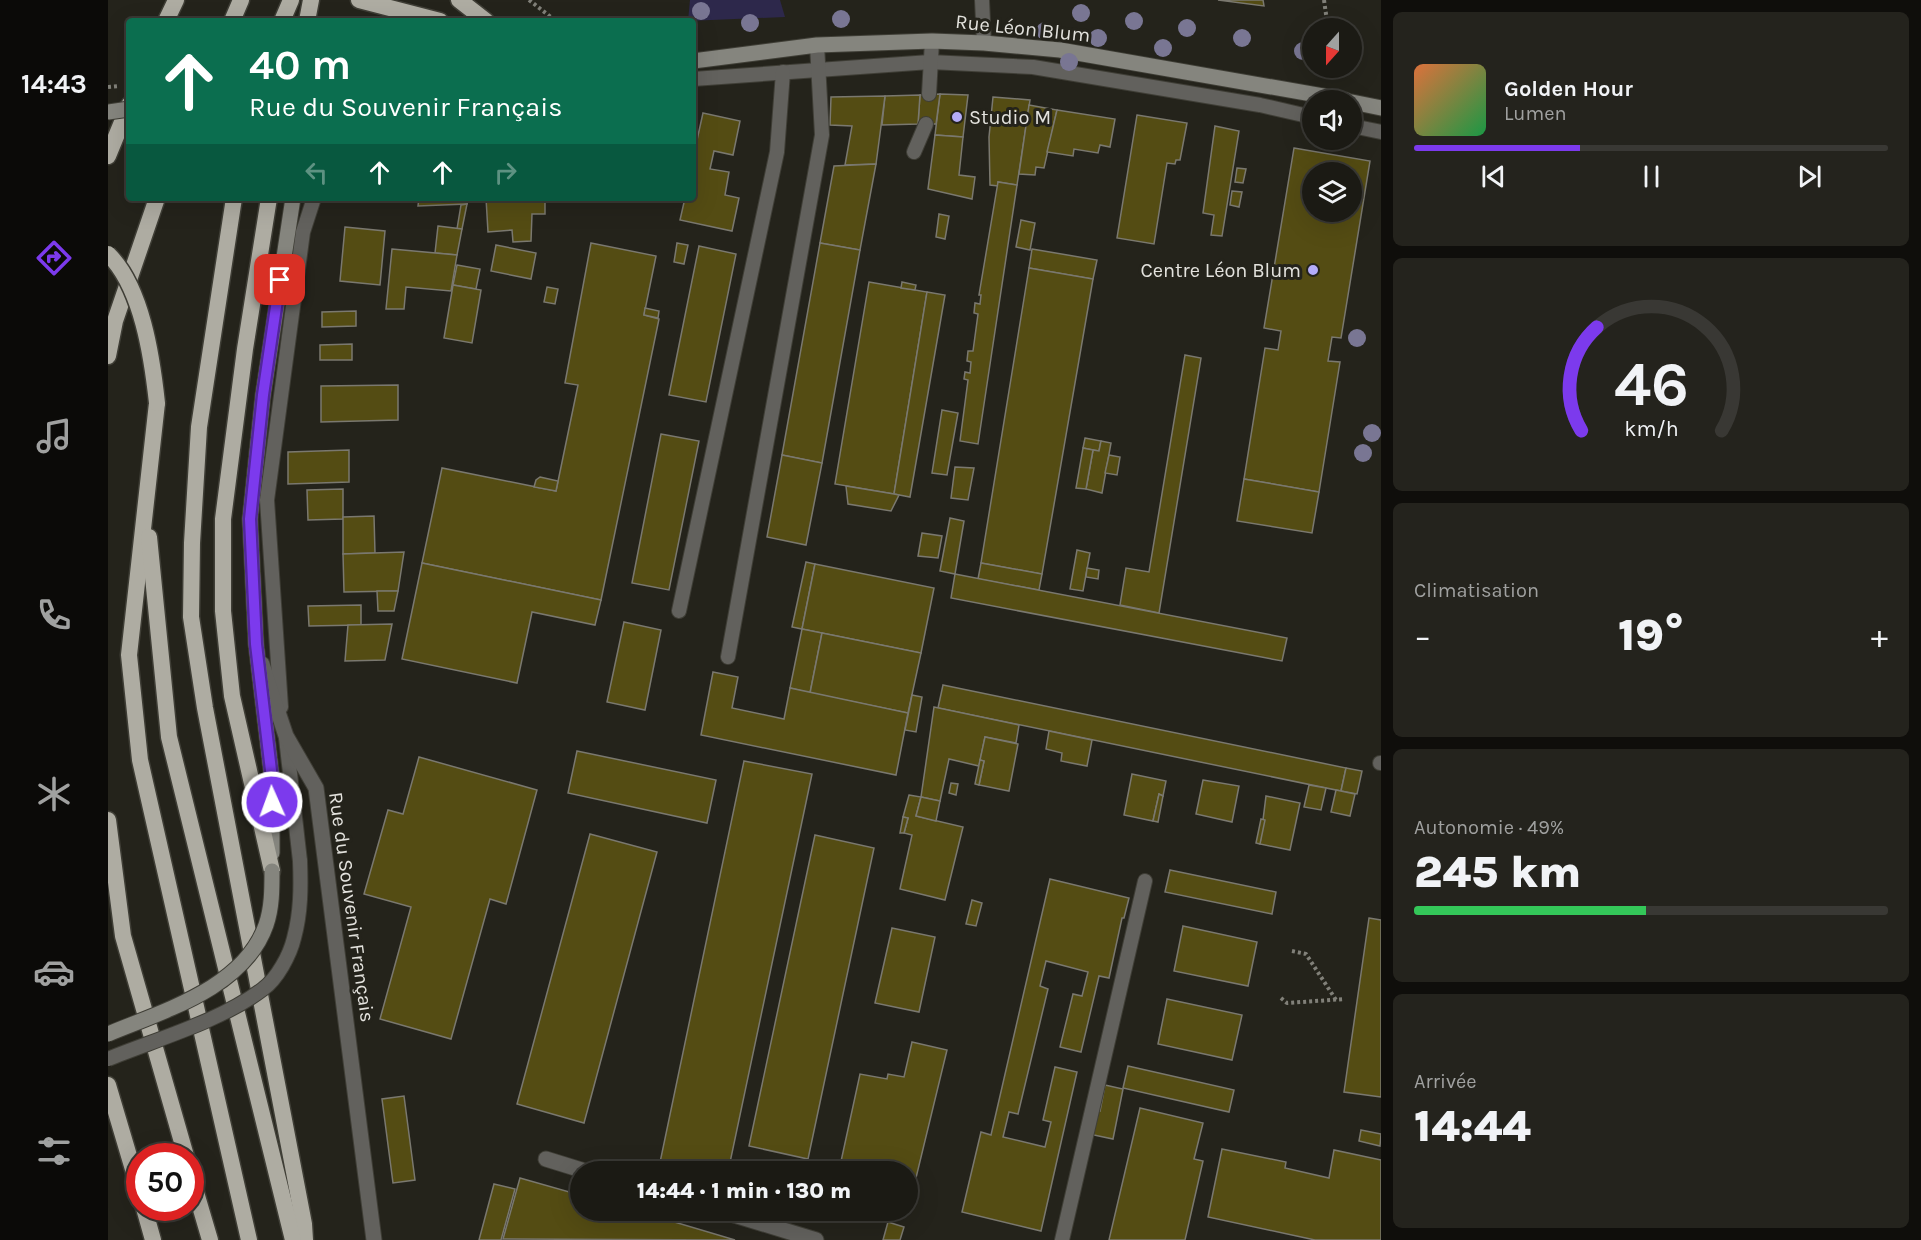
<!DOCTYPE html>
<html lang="fr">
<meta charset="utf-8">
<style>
body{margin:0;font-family:Karla,sans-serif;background:#24231d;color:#f1f3f6;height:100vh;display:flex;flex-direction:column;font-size:22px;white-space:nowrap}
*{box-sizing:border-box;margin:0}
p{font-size:20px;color:#a0a1a0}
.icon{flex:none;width:33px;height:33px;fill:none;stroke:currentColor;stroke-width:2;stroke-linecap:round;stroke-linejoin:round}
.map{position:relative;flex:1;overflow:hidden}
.drawer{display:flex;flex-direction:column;gap:12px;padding:12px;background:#0f0e0b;width:540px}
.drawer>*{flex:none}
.guide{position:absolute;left:18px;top:18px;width:570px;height:183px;border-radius:6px;box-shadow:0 6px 24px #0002,0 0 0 2px #393834;background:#0b6e4f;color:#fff;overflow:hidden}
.needle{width:39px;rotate:201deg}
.buttons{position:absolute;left:1194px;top:18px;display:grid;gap:12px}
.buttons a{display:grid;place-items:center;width:60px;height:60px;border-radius:50%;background:#1b1a14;box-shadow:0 6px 24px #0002,0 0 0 2px #393834;font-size:30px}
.speed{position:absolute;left:18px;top:1143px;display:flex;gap:12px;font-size:30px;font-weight:700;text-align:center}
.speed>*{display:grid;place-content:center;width:78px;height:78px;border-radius:50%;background:#1b1a14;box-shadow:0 6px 24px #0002,0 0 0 2px #393834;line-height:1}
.speed .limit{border:9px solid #d22;background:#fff;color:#111}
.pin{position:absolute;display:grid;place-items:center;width:51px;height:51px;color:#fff;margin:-26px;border-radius:12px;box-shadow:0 3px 9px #0006}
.me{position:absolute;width:66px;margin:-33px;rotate:358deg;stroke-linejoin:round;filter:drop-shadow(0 0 4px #0008)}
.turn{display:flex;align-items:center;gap:21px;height:126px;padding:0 24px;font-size:27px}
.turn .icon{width:78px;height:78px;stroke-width:2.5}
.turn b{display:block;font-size:42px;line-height:51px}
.lanes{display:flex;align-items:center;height:57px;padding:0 24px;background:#0003;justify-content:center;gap:30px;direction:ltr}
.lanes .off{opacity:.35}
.big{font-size:45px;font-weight:800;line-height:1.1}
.drawer .widget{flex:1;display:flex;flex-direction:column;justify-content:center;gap:9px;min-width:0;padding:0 21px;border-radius:9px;background:#24231d}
.drawer .dial{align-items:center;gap:0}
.dial svg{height:156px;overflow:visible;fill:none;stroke:#393834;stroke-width:7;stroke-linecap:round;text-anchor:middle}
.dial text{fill:#f1f3f6;stroke:none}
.song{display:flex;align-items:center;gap:18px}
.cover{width:72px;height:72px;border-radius:9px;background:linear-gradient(135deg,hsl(20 70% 55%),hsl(140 70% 35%))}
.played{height:6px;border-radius:3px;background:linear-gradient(90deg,#7c3aed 35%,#393834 35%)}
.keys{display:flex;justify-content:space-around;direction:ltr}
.heat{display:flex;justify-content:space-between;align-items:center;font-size:33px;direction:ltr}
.charge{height:9px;border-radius:4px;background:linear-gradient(90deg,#34c759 49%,#393834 0)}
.trip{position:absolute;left:462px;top:1161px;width:348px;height:60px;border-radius:30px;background:#1b1a14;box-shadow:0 6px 24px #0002,0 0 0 2px #393834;font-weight:800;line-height:60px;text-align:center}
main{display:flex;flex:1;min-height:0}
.menu{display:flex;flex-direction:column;width:108px;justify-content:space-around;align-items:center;background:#0b0a08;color:#a0a1a0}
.menu .icon{width:42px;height:42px}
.menu .current{color:#7c3aed}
.menu b{font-size:27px;color:#f1f3f6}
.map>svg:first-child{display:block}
.green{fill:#2d284b}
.building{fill:#544c13;stroke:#7a786f;stroke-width:1.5;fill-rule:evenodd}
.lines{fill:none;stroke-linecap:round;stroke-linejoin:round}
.service-casing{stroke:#3f3e36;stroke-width:16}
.minor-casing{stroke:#3f3e36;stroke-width:17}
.secondary-casing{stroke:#3f3e36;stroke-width:17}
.trunk-casing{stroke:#3f3e36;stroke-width:19}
.path{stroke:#818079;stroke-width:4;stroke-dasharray:3 3;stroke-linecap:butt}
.service{stroke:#62615d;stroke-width:14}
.minor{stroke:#62615d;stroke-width:15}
.secondary{stroke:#85857e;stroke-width:15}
.trunk{stroke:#aeaca2;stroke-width:16}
.service-bridge-casing{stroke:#3f3e36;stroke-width:16;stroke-linecap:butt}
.secondary-bridge-casing{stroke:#3f3e36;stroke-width:17;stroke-linecap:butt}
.trunk-bridge-casing{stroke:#3f3e36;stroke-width:19;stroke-linecap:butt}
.service-bridge{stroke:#62615d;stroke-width:14}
.secondary-bridge{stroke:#85857e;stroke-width:15}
.trunk-bridge{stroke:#aeaca2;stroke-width:16}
.tree{fill:#797693}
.route-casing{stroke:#51269a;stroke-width:15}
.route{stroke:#7c3aed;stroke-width:10}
.poi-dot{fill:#b4acf9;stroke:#24231b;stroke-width:2}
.labels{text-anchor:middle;stroke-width:6;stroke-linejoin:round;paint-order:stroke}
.street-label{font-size:20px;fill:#e3e2dd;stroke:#24231b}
.poi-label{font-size:20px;fill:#e3e2dd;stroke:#24231b;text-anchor:start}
</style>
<main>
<nav class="menu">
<b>14:43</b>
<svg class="icon current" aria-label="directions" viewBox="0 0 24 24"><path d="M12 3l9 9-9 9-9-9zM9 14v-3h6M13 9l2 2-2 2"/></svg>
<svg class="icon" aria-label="music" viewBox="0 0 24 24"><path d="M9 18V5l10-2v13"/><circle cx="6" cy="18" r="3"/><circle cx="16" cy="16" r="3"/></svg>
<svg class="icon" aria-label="phone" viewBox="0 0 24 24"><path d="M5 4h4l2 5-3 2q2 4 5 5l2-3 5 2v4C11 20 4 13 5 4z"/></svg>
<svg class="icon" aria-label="climate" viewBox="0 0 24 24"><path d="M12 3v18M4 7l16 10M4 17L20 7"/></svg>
<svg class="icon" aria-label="car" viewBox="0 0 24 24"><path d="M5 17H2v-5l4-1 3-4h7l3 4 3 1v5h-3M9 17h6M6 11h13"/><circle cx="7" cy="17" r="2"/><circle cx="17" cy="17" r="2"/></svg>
<svg class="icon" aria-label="filters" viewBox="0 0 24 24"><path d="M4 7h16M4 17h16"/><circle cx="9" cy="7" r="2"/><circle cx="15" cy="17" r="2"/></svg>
</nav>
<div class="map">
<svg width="1273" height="1240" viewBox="0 0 1273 1240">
<rect width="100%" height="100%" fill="#24231b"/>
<polygon class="green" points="582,0 672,0 677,17 580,21"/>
<g class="building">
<polygon points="1110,0 1155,0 1156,6"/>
<polygon points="832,94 860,95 855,137 827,135"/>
<polygon points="832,94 828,124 810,124 812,95"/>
<polygon points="812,95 810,124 774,125 777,96"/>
<polygon points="777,96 768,164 737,165 744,126 722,125 723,97"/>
<polygon points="885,97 922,100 909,185 890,182 890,186 882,185 881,137"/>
<polygon points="921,105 949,110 936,168 928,167 927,175 911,174"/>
<polygon points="949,110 1007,119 1002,147 992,145 990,153 966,149 965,156 939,152"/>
<polygon points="595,113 632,121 625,155 606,151 602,169 621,172 617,195 631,198 624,231 572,220 577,198 585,198 585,158"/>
<polygon points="1029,115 1079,123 1072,160 1068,160 1067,164 1059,163 1046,244 1009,238"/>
<polygon points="1107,126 1131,131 1114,236 1103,235 1106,215 1095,213"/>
<polygon points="827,135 855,137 851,175 867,177 864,199 820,189"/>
<path d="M1186,148l76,13 -29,177 -9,-1 -4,24 12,1 -21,130 -75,-13 21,-131 13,2 3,-19 -17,-3zM1204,172h40v40h-40z"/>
<polygon points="768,164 752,250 712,243 726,166"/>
<polygon points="1129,168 1138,169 1135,183 1127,182"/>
<polygon points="890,182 909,185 870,444 852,441 860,380 856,379 857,372 862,373 863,362 859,361 860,351 865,351 870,314 866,313 867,303 872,304 873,295 871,295"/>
<polygon points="1124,191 1134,192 1131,207 1122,205"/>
<polygon points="311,198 360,198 359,204 310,206"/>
<polygon points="378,198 437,198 437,214 424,214 423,241 405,242 404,230 380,232"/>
<polygon points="359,204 354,229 349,229 353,205"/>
<polygon points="831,214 841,216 837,239 828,237"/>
<polygon points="913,220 927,223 922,250 908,247"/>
<polygon points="330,226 354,229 349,255 327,253"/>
<polygon points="237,227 277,231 272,285 232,281"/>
<polygon points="483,243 548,256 536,315 551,319 493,600 314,563 334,468 448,491 470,385 457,383"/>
<polygon points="569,243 580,245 576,264 566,262"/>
<polygon points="712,243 752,250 714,463 674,455"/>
<polygon points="388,245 428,253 423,279 383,271"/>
<polygon points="591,246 628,254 598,402 561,395"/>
<polygon points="284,249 349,255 343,291 298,287 296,309 278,309"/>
<polygon points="924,249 989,260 985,279 921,268"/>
<polygon points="349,265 372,269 368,289 345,285"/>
<polygon points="921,268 985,279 934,574 873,563"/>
<polygon points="761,282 819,292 786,494 727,484"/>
<polygon points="794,282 808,285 807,290 793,288"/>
<polygon points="345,285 373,290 364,343 336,338"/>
<polygon points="439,287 450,289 447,304 436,302"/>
<polygon points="819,292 837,295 802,497 786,494"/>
<polygon points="537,308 551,311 550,318 536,315"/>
<polygon points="248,311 248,326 214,327 214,312"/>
<polygon points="244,344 244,360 212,360 212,345"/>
<polygon points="1077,355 1093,358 1051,613 1012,605 1018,568 1041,572"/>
<polygon points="290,385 290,420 213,422 213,386"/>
<polygon points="834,410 850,413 839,475 824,473"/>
<polygon points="553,434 591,441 561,590 524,583"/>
<polygon points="977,438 993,441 991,451 975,448"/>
<polygon points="993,441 1003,443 994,493 978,489 985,450 991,451"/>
<polygon points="975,448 985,450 978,489 968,488"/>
<polygon points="241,450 241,482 180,484 180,452"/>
<polygon points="674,455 714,463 698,545 659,537"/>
<polygon points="1001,455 1012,457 1009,475 997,473"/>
<polygon points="847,467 866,468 860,500 843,498"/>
<polygon points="432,477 450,481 448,491 426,487 428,480"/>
<polygon points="1136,479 1211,492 1204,533 1129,521"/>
<polygon points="738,486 786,494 791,495 783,511 740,504"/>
<polygon points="235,489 235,519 200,520 199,490"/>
<polygon points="266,516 267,553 235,554 235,517"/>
<polygon points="842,518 856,521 847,574 832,571"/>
<polygon points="814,533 834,536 830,558 810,556"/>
<polygon points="969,550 982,553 975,591 962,589"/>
<polygon points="296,552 290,591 236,592 235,554"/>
<polygon points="698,562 707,564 694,629 684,627"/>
<polygon points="314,563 493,600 487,625 424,612 409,683 294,659"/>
<polygon points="873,563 934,574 931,590 870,579"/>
<polygon points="707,564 826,588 813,653 694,629"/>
<polygon points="979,568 991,570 990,579 978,577"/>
<polygon points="847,574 1179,638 1174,661 843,598"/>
<polygon points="269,591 290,591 286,611 270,611"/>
<polygon points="253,605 253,625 201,626 200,606"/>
<polygon points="516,622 553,630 537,710 499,702"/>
<polygon points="284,624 277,660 237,661 240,625"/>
<polygon points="694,629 714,633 702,693 682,688"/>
<polygon points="714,633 813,653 800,713 702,693"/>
<polygon points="605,672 630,677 624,708 676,719 682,688 800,713 788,775 593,735"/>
<polygon points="835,685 1238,768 1233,791 830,708"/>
<polygon points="804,695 814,697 808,732 797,730"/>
<polygon points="826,707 911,725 908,743 877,737 871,766 841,759 832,801 813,797"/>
<polygon points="941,731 984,740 979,766 953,761 954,753 938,749"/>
<polygon points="877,737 910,744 901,791 871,785 876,761 872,760"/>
<polygon points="469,751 608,780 599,823 460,793"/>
<polygon points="311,757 429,790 398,904 382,899 343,1039 272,1019 303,907 256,894 280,810 295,814"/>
<polygon points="872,760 876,761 871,785 867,784"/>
<polygon points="636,761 704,774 620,1172 550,1172"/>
<polygon points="1238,768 1254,771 1249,794 1233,791"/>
<polygon points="1024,774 1058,781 1055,796 1051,794 1045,821 1016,815"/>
<polygon points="1095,780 1131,786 1124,822 1088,814"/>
<polygon points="843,783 850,784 848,795 841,793"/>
<polygon points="1201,785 1218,788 1213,810 1196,807"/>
<polygon points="1228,790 1247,794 1242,816 1223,812"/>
<polygon points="1051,794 1055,796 1050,822 1045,821"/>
<polygon points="801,795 813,797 808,816 855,827 837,900 792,889 804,835 796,833 800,818 795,817"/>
<polygon points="1158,796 1192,803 1182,850 1152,844"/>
<polygon points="813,797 832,801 828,821 808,816"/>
<polygon points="795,817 800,818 796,833 792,833"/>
<polygon points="1153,819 1157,820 1152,844 1148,843"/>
<polygon points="482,834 549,852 476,1123 409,1104"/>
<polygon points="707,835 766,848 700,1159 641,1146"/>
<polygon points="1062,870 1168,892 1164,914 1057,892"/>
<polygon points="942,879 1021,898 1016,918 1014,918 1001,978 991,976 973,1052 952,1047 965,994 974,996 980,972 938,961 932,986 940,989 910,1114 901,1112 895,1137 937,1147 943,1122 935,1120 947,1067 969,1072 933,1231 854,1212 873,1132 883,1135"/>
<polygon points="864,900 874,903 868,926 858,924"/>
<polygon points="1261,918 1273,920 1273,1097 1236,1092"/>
<polygon points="1075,926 1149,942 1140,986 1066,971"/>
<polygon points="784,928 827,937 811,1012 767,1003"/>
<polygon points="1059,999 1134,1015 1124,1060 1050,1044"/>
<polygon points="804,1042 839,1050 807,1182 800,1181 800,1172 757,1172 732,1166 752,1074 779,1079 780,1074 796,1077"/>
<polygon points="1020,1066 1126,1090 1121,1112 1015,1088"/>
<polygon points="997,1085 1015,1089 1005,1139 981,1134 987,1110 992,1111"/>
<polygon points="296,1096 307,1180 285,1183 274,1099"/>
<polygon points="1032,1108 1095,1123 1086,1159 1095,1161 1077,1240 1001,1240"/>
<polygon points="1253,1130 1273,1134 1272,1146 1251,1141"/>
<polygon points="1114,1149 1178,1162 1177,1168 1221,1178 1226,1150 1273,1160 1273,1240 1207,1240 1100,1217"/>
<polygon points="412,1178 472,1195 472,1210 526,1210 627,1240 395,1239"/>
<polygon points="386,1184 407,1189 393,1240 371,1240"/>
<polygon points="780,1222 796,1227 792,1240 775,1240"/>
</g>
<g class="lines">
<defs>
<g id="service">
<polyline points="874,0 876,43"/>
<polyline points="585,79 822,62 925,67 1152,105 1204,117"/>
<polyline points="821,94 824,41"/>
<polyline points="1244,126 1273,132"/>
<polyline points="806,152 818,124"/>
<polyline points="571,611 669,152 675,72"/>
<polyline points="620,657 714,135 709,45"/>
<polyline points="173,707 159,500 195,232 206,198"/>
<polyline points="178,738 192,861"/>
<polyline points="1272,763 1273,763"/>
<polyline points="954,1240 1037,881"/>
</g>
<g id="minor">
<polyline points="154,664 178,736 208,788 266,1240"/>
<polyline points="438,1159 480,1172"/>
<polyline points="610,1210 708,1240"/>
</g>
<g id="secondary">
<polyline points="585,61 709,45 824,41 876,43 952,50 1238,100"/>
<polyline points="1244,102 1273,108"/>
<polyline points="164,853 164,779 148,644 142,519 155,395 185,198"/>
</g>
<g id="trunk">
<polyline points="251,0 332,21"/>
<polyline points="351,0 378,21"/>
<polyline points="58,21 68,0"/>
<polyline points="124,21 133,0"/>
<polyline points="174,21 183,0"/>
<polyline points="199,21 203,0"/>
<polyline points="0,156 21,105"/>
<polyline points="126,198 91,427 84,543 83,617 97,708 196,1224 197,1240"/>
<polyline points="161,198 137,349 115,519 115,611 124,696 164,871"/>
<polyline points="0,356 7,321 49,198"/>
<polyline points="49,403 21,655 32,760 141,1240"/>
<polyline points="41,537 61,737 185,1240"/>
<polyline points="0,820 15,936 78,1156"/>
<polyline points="0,1085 32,1193"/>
<polyline points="82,1172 102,1240"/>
<polyline points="36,1208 45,1240"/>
</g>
</defs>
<use href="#service" class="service-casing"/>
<use href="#minor" class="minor-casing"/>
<use href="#secondary" class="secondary-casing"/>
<use href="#trunk" class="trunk-casing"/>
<g class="path">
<polyline points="421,0 448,21"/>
<polyline points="1216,0 1220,28"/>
<polyline points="1226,68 1228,79"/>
<polyline points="0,87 11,86"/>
<polyline points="1184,951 1198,954 1228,1000"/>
<polyline points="1173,998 1179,1003 1237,999"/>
</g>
<use href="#service" class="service"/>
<use href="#minor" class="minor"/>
<use href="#secondary" class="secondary"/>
<use href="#trunk" class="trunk"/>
<defs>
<path id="service-bridge" d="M0,1059c49,-20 113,-38 155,-70 14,-10 27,-34 31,-51 7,-26 7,-51 6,-77"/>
<g id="secondary-bridge">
<polyline points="0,112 21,109"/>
<path d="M0,1034c55,-23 136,-46 158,-109 6,-17 6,-36 6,-54"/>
</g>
<path id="trunk-bridge" d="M0,254c34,33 44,103 49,149"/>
</defs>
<use href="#service-bridge" class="service-bridge-casing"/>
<use href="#secondary-bridge" class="secondary-bridge-casing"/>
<use href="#trunk-bridge" class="trunk-bridge-casing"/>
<use href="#service-bridge" class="service-bridge"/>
<use href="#secondary-bridge" class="secondary-bridge"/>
<use href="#trunk-bridge" class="trunk-bridge"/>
</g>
<g class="tree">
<circle cx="593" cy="11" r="9"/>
<circle cx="973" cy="13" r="9"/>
<circle cx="733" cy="19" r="9"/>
<circle cx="1026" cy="21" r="9"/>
<circle cx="642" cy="23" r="9"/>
<circle cx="1079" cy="28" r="9"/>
<circle cx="937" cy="31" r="9"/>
<circle cx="990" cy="38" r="9"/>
<circle cx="1134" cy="38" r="9"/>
<circle cx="1055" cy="48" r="9"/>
<circle cx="1195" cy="51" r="9"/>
<circle cx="961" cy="62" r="9"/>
<circle cx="1249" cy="338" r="9"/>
<circle cx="1264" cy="433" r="9"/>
<circle cx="1255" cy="453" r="9"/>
</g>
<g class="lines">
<defs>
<polyline id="route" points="164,802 164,779 148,644 142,519 155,395 172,280"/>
</defs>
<use href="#route" class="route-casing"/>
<use href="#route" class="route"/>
</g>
<g class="poi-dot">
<circle cx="849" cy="117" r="6"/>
<circle cx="1205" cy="270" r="6"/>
</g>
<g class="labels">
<g class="street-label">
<text transform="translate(915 28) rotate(6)" y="7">Rue Léon Blum</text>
<text transform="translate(244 907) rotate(82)" y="7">Rue du Souvenir Français</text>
</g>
<g class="poi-label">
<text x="861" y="124">Studio M</text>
<text x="1193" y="277" text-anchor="end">Centre Léon Blum</text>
</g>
</g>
</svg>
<div class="buttons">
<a><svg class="needle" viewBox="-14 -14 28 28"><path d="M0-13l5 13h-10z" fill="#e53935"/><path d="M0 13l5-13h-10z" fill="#a0a1a0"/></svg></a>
<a><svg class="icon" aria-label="sound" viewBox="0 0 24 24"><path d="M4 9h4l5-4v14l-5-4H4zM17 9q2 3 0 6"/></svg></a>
<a><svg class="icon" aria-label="layers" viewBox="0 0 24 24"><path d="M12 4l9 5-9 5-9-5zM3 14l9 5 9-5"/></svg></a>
</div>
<div class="speed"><div class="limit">50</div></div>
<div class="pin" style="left:172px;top:280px;background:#d93025"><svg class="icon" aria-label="arrive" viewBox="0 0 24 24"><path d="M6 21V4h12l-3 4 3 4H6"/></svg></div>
<svg class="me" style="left:164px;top:802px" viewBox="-20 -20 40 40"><circle r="17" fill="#7c3aed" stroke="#fff" stroke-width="3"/><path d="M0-11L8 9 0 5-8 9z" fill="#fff"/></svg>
<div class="trip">14:44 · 1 min · 130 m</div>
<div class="guide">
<div class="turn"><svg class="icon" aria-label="ahead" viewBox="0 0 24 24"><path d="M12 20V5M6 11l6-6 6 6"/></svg><div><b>40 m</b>Rue du Souvenir Français</div></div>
<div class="lanes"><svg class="icon off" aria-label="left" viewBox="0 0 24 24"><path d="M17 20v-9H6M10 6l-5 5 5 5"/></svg><svg class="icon" aria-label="ahead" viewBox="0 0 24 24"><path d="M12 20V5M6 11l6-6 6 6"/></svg><svg class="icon" aria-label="ahead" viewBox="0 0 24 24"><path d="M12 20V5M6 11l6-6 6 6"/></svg><svg class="icon off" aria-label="right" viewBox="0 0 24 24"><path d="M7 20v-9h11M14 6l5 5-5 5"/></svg></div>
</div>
</div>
<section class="drawer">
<div class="widget">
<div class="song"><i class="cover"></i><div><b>Golden Hour</b><p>Lumen</p></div></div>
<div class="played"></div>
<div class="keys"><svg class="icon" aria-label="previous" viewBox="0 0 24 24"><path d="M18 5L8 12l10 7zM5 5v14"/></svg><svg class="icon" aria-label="pause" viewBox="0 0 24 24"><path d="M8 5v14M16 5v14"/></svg><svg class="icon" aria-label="next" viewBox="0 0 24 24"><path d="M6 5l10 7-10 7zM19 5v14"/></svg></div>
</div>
<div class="widget dial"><svg viewBox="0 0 100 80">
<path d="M14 69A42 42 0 1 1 86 69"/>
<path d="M14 69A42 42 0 0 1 22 16" stroke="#7c3aed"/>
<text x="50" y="56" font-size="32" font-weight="700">46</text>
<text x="50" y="72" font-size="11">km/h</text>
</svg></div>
<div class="widget"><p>Climatisation</p>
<div class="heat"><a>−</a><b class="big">19°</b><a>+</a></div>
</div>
<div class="widget"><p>Autonomie · 49%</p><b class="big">245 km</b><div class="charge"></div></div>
<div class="widget"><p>Arrivée</p><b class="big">14:44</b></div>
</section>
</main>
